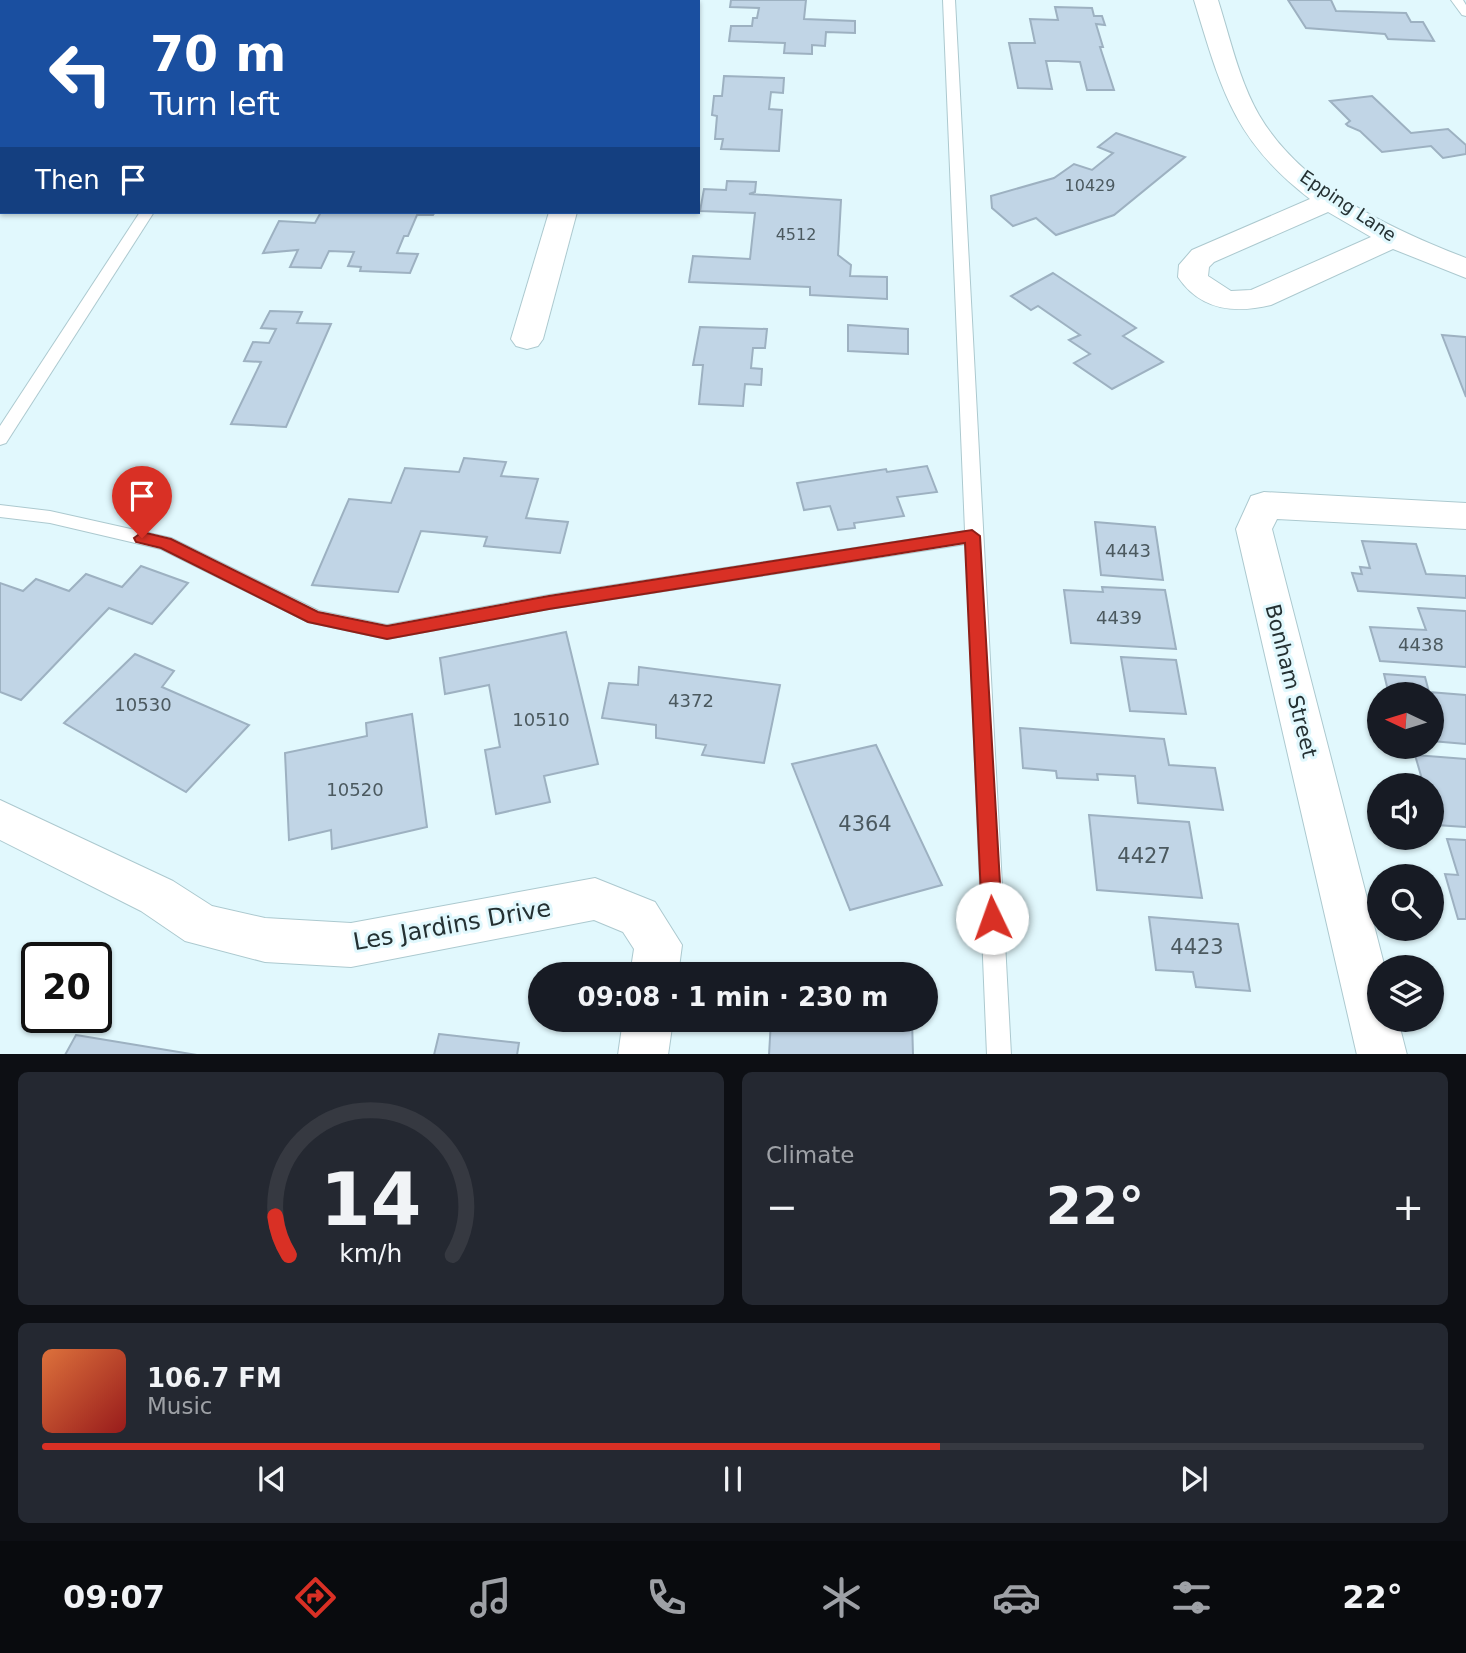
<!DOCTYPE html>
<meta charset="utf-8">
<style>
body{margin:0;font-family:"DejaVu Sans",sans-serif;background:#242831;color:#f1f3f6;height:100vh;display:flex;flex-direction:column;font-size:26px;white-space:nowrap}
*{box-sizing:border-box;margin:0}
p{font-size:23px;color:#9ea1a6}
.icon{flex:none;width:38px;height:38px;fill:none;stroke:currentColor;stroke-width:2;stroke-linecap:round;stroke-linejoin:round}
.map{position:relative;height:1054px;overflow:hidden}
.panel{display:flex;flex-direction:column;gap:18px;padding:18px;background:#0d0f14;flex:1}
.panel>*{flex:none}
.top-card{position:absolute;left:0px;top:0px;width:700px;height:214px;box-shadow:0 2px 5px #0004;background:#1a4fa0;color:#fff;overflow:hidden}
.needle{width:46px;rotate:274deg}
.tools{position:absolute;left:1367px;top:682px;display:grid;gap:14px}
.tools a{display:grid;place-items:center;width:77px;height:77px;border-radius:50%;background:#171b24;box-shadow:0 2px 5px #0004;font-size:35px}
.speed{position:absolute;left:21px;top:942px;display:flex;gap:14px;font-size:35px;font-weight:700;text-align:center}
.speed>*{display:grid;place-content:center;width:91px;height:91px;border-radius:50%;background:#171b24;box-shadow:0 2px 5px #0004;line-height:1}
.speed .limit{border:4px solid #111;border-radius:10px;background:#fff;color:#111}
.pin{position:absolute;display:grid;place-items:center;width:60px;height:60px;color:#fff;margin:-72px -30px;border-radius:50% 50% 50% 0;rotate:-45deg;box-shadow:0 0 7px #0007}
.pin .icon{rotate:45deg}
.me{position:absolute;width:77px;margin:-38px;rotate:357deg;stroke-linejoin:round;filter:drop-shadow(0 0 5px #0008)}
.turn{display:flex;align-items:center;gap:24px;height:147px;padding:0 35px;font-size:32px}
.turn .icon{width:91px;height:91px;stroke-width:2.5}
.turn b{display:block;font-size:49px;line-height:60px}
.then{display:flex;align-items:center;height:66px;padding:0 35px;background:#0003;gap:14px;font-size:26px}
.big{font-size:52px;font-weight:700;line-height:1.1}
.panel .card{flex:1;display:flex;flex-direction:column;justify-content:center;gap:10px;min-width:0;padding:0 24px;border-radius:10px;background:#242831}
.panel .dial{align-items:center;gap:0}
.dial svg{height:182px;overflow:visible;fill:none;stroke:#363941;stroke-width:7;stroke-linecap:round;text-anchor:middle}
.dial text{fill:#f1f3f6;stroke:none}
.song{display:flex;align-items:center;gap:21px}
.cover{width:84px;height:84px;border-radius:10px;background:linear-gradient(135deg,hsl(20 70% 55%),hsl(0 70% 35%))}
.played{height:7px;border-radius:4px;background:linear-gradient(90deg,#d93025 65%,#363941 65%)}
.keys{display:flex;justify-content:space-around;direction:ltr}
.heat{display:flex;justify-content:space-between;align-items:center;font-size:38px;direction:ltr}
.panel .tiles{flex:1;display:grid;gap:18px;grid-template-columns:1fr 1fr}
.card:last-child{grid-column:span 2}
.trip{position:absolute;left:528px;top:962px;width:410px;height:70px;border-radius:35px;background:#171b24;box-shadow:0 2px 5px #0004;font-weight:700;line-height:70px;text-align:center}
.tabs{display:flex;height:112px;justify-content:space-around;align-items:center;background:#090b0e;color:#9ea1a6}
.tabs .icon{width:49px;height:49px}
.tabs .current{color:#d93025}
.tabs b{font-size:32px;color:#f1f3f6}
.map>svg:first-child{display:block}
.building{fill:#c1d5e6;stroke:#9db1c1;stroke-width:2}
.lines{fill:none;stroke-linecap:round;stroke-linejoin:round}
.lane-casing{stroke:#acc9cf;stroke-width:2}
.street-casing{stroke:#acc9cf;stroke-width:2}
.lane{fill:#fff;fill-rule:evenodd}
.street{fill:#fff;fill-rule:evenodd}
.route{fill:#d93025;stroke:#8d1f18;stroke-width:2}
.labels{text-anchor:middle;stroke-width:6;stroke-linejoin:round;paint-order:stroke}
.far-number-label{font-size:16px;fill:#4b595f}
.far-street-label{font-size:18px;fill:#243032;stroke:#e1f8fd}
.number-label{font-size:18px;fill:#4b595f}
.street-label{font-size:21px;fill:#243032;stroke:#e1f8fd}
.near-number-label{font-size:21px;fill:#4b595f}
.near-street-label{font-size:24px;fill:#243032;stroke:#e1f8fd}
</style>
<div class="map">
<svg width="1466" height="1055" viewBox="0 0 1466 1055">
<rect width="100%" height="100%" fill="#e1f8fd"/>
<g class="building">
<polygon points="41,0 178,0 39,2"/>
<polygon points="382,0 489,0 381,2"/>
<polygon points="731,0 806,0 804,19 855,21 855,33 826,32 825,46 812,45 812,54 784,53 785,43 729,41 731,26 752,26 753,18 757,18 759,8 730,7"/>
<polygon points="1288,0 1331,0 1336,11 1406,13 1411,22 1423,22 1434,41 1388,39 1385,34 1306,28"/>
<polygon points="1055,7 1092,8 1094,16 1102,16 1105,25 1096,24 1103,47 1100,47 1114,90 1087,90 1080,62 1058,61 1046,61 1052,89 1018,88 1009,43 1035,43 1030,19 1058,20"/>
<polygon points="2,64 2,137 0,137"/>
<polygon points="724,76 784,78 783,93 771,92 769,109 782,110 779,151 721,149 723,139 715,139 717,116 712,115 714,96 722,96"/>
<polygon points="1372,96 1411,133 1448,129 1466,145 1466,154 1443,158 1431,146 1382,152 1360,131 1348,126 1346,124 1350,121 1330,101"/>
<polygon points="1116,133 1185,157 1114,215 1056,235 1036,218 1013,226 992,208 991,196 1054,178 1074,164 1092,170 1113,153 1098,147"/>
<polygon points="727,181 756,182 755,192 749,194 841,200 838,255 851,265 850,276 887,277 887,299 810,295 810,287 689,282 693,256 750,259 755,213 700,211 704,189 726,190"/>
<polygon points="321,212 435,212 433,215 417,215 408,236 404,236 397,253 418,254 410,273 360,271 361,267 348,266 354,252 329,251 321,268 290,267 298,250 263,253 279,221 315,223"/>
<polygon points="1053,273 1136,328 1123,336 1163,362 1112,389 1074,363 1090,354 1069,340 1080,335 1038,306 1031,310 1011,296"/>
<polygon points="270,311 302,312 297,323 331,324 286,427 231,424 261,362 244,361 253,342 269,343 276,329 261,328"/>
<polygon points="848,325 908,329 908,354 848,351"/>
<polygon points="700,327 767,329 765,348 753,348 751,368 762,369 761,385 745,384 743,406 699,404 703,365 693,365"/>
<polygon points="1442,335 1466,337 1466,397"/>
<polygon points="464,458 506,462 501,476 538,479 526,518 568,522 560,553 484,546 487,537 421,531 398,592 312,585 349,499 391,503 405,468 459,472"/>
<polygon points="927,466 937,492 897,497 904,516 854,523 855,528 838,530 830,506 804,510 797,483 886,469 887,472"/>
<polygon points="1095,522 1155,527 1163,580 1101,575"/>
<polygon points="1362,541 1416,544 1426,574 1466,576 1466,598 1358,591 1352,573 1362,574 1360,567 1370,568"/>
<polygon points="141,566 188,583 152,624 109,608 21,700 0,692 0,583 23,591 36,579 69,591 86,574 122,587"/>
<polygon points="1102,587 1165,590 1176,649 1071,643 1064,590 1103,592"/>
<polygon points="1418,608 1466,611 1466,667 1380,661 1370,627 1426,630"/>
<polygon points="566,632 598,764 544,776 550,802 496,814 485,750 500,747 489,685 445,694 440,658"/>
<polygon points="135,654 174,671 162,687 249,725 186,792 64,723"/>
<polygon points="1121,657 1176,660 1186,714 1130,711"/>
<polygon points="639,667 780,685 764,763 702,755 706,745 656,738 656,725 602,718 609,683 638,685"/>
<polygon points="1384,674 1425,677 1429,692 1466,695 1466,744 1432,741 1432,695 1389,695"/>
<polygon points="412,714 427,827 332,849 331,830 289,840 285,753 367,736 366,723"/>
<polygon points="1020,728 1164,739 1169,765 1215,768 1223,810 1138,803 1135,776 1097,774 1098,780 1057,778 1056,771 1023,768"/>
<polygon points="876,745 942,885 850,910 792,764"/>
<polygon points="1415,755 1466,759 1466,827 1436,825 1432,810 1432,786 1424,786"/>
<polygon points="1089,815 1189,822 1202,898 1097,890"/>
<polygon points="1447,839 1466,840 1466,919 1458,919 1445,874 1458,875"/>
<polygon points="1149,917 1238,924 1250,991 1196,987 1193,972 1156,970"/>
<polygon points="771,1020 912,1020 913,1055 769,1055"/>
<polygon points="439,1034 519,1043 517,1055 434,1055"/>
<polygon points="76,1035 197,1055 65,1055"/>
</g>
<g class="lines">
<defs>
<g id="lane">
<polygon points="279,0 291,0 278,2"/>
<polygon points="943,0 955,0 1011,1055 987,1055 966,544 549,609 387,639 308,622 161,549 50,523 0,517 0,505 50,511 171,538 319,611 387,625 549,595 965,531"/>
<polygon points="1451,0 1463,0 1466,5 1466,16 1462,15"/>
<polygon points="140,212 154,212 6,443 0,445 0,426"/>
</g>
<g id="street">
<polygon points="611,0 635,0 610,2"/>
<path d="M1194,0h24c12,38 21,80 41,115 43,73 132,114 207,143v20l-73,-29 -122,56c-37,9 -71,5 -93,-28l1,-12 13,-15 118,-51c-77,-59 -89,-111 -116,-199zM1328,212l43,25 -120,53 -20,1 -23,-15 1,-9 5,-5z"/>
<polygon points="549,212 577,212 543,339 538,346 527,349 516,346 511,339"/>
<polygon points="1264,492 1466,503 1466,529 1277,519 1272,529 1385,968 1379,968 1379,1020 1398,1020 1407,1055 1357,1055 1236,529 1251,496"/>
<polygon points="0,800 173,881 212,906 265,918 351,923 595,878 655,902 682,945 678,975 630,975 634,949 623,932 594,920 351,967 265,962 185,941 141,911 0,840"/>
<polygon points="623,1020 673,1020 668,1055 618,1055"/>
</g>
</defs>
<use href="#lane" class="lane-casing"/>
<use href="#street" class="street-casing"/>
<use href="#lane" class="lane"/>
<use href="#street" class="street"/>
</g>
<polygon class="route" points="972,530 980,536 1002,918 999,924 992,927 985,924 982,918 965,543 549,609 387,639 308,622 161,548 136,542 134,538 142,532 171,539 318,612 387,626 549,596"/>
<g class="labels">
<g class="far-number-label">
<text x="1090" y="191">10429</text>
<text x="796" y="240">4512</text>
</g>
<g class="far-street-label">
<text transform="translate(1348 206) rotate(34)" y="6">Epping Lane</text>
</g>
<g class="number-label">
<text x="1128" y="557">4443</text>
<text x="1119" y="624">4439</text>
<text x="1421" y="651">4438</text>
<text x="691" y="707">4372</text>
<text x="143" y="711">10530</text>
<text x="541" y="726">10510</text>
<text x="355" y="796">10520</text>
</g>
<g class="street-label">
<text transform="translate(1291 681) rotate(76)" y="7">Bonham Street</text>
</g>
<g class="near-number-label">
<text x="865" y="831">4364</text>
<text x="1144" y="863">4427</text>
<text x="1197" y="954">4423</text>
</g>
<g class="near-street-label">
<text transform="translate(452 925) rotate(-10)" y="8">Les Jardins Drive</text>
</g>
</g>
</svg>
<div class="tools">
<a><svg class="needle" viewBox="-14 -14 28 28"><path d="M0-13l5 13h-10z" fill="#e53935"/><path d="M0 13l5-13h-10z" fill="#9ea1a6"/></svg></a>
<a><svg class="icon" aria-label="sound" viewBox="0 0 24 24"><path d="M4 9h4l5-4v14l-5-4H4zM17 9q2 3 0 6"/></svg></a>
<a><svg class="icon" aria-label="search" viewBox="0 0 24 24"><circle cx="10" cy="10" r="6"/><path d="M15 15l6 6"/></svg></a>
<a><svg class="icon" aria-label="layers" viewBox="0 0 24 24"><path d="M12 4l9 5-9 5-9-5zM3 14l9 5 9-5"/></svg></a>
</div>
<div class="speed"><div class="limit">20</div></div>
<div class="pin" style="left:142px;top:538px;background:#d93025"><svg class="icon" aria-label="arrive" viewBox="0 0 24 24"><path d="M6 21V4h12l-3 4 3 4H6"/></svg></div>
<svg class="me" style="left:992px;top:918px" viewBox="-20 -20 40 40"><circle r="19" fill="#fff"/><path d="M0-13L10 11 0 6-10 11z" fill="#d93025"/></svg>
<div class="trip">09:08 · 1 min · 230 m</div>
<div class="top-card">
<div class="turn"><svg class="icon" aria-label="left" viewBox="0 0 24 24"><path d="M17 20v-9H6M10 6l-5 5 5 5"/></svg><div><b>70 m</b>Turn left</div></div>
<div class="then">Then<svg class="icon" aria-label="arrive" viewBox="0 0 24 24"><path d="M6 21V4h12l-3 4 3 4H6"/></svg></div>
</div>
</div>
<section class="panel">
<div class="tiles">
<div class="card dial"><svg viewBox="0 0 100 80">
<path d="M14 69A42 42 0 1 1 86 69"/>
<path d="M14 69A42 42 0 0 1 8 52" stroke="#d93025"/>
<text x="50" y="56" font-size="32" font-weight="700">14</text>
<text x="50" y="72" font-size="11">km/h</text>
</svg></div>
<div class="card"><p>Climate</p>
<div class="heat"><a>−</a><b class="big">22°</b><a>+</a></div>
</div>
<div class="card">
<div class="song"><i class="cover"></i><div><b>106.7 FM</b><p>Music</p></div></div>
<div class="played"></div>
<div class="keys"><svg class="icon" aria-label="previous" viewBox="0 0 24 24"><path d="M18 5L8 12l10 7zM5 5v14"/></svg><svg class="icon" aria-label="pause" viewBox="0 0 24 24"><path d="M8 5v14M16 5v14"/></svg><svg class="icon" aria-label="next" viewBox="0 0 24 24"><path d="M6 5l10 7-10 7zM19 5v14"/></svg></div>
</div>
</div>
</section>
<nav class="tabs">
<b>09:07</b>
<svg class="icon current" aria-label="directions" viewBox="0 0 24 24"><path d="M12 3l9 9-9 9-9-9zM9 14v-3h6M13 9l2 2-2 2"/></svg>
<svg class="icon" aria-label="music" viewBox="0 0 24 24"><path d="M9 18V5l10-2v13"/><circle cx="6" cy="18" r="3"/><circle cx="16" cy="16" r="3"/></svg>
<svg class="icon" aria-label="phone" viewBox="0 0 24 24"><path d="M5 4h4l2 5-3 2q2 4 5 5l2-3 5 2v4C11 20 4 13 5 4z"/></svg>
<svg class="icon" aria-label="climate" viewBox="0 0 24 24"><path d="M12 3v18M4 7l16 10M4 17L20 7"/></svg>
<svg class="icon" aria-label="car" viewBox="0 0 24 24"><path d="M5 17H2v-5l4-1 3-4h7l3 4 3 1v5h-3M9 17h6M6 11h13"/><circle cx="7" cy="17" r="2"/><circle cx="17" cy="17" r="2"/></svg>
<svg class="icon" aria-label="filters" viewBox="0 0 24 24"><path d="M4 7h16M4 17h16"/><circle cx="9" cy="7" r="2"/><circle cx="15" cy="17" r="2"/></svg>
<b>22°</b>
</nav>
